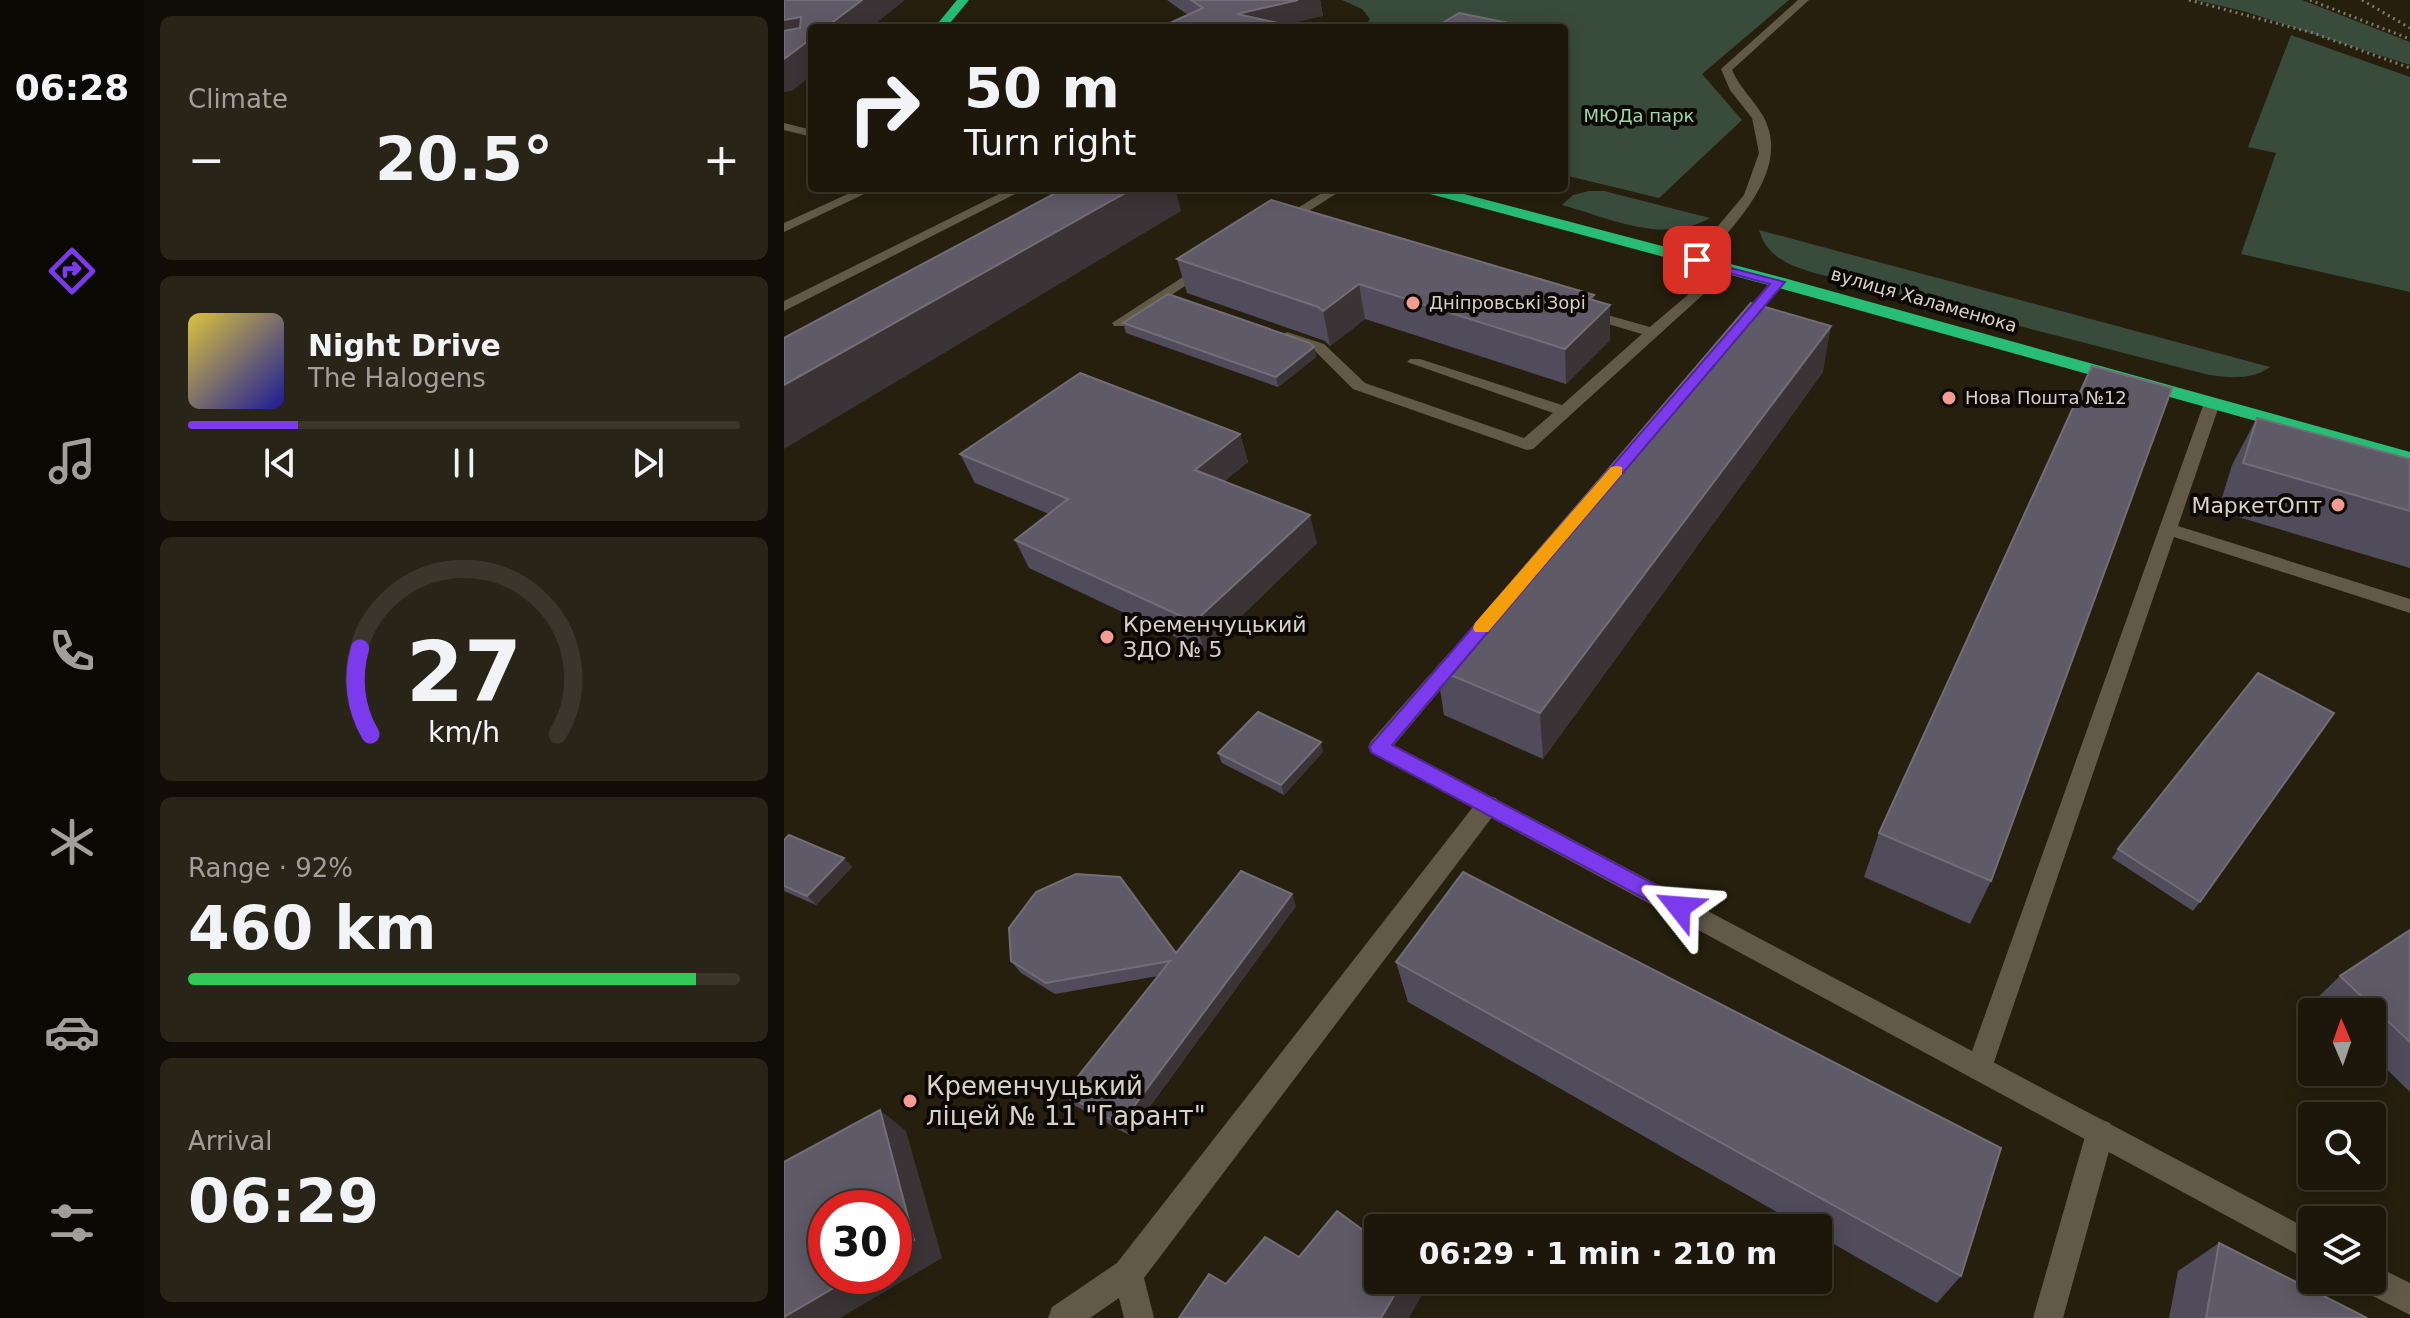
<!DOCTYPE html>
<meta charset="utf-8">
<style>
body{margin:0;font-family:"DejaVu Sans",sans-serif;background:#292418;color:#f1f3f6;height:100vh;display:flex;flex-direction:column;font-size:30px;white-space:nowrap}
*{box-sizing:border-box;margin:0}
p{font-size:26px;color:#a09f9c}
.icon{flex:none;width:44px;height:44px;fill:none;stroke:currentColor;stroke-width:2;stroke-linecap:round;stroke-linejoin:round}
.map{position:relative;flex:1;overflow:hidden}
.panel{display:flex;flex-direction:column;gap:16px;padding:16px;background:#0f0d06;width:640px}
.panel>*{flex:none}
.banner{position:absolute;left:24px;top:24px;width:760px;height:168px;border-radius:8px;box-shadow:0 4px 20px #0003,0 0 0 2px #3a362b;background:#1c170a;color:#f1f3f6;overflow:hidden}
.needle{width:52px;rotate:358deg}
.controls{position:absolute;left:1514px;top:998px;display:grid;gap:16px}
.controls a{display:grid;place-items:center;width:88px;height:88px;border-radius:8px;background:#1c170a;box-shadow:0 4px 20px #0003,0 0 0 2px #3a362b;font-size:40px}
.speed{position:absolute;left:24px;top:1190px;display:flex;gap:16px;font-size:40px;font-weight:700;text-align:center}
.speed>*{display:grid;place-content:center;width:104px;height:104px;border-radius:50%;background:#1c170a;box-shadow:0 4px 20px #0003,0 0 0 2px #3a362b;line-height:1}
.speed .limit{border:12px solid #d22;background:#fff;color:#111}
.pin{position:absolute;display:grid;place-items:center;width:68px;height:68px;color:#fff;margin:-34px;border-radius:16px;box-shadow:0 4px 12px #0006}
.me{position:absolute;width:88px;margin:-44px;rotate:298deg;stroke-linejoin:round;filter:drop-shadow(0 0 6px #0008)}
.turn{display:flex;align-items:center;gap:28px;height:168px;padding:0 24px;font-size:36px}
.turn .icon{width:104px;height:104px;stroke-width:2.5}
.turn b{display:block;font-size:56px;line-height:68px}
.big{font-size:60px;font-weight:600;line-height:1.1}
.panel .tile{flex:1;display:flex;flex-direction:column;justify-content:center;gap:12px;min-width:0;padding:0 28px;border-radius:12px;background:#292418}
.panel .dial{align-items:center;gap:0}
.dial svg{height:208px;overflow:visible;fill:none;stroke:#3a362b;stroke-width:7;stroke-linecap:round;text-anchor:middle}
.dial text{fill:#f1f3f6;stroke:none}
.song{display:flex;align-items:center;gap:24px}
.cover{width:96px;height:96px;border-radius:12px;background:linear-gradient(135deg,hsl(50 70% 55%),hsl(240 70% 35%))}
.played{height:8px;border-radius:4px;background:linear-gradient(90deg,#7c3aed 20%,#3a362b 20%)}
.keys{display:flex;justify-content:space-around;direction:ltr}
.heat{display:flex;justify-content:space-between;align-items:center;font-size:44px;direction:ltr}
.charge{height:12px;border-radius:6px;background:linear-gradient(90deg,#34c759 92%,#3a362b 0)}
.trip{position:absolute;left:580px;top:1214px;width:468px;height:80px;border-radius:8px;background:#1c170a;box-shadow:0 4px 20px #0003,0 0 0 2px #3a362b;font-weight:600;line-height:80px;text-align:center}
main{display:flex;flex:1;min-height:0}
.tab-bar{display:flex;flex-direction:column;width:144px;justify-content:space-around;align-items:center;background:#0b0904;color:#a09f9c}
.tab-bar .icon{width:56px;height:56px}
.tab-bar .selected{color:#7c3aed}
.tab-bar b{font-size:36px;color:#f1f3f6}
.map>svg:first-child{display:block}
.green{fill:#394c3b}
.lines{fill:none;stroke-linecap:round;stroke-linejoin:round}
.lane{fill:#625a47;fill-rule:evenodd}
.street{fill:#625a47;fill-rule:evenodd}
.highway{fill:#27bd75;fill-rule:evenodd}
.rail{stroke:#7f796b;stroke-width:3;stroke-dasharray:2 4;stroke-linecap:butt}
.wall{fill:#514c5b}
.shaded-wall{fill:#3a3437}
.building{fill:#5f5a67;stroke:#726d76;stroke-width:2}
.route{fill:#7c3aed;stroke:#51269a;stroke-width:2}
.slow{fill:#f59e0b}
.poi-dot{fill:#f59c92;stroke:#0c0904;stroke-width:3}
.labels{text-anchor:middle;stroke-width:8;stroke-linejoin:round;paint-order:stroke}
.far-park-label{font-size:18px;fill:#9ed6a6;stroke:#0c0904}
.far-street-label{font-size:18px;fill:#d6d2c7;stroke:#0c0904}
.far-poi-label{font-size:18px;fill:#d6d2c7;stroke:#0c0904;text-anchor:start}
.poi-label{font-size:22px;fill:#d6d2c7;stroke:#0c0904;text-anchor:end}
.near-poi-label{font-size:26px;fill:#d6d2c7;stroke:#0c0904;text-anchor:start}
</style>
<main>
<nav class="tab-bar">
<b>06:28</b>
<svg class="icon selected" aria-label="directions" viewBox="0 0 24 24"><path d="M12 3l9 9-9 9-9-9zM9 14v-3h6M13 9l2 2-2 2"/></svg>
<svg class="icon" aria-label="music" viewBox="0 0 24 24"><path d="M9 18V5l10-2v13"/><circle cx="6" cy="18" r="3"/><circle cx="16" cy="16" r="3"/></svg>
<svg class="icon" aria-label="phone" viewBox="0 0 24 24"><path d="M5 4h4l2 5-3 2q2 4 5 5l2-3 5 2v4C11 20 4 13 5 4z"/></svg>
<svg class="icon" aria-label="climate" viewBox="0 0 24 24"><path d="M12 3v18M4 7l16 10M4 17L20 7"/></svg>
<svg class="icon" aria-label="car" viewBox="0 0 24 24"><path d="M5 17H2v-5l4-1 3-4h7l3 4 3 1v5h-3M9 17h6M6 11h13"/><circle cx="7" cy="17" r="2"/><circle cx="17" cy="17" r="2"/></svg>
<svg class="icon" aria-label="filters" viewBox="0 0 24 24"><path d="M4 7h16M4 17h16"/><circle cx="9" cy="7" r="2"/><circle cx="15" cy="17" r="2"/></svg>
</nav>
<section class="panel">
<div class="tile"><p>Climate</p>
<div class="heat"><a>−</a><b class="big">20.5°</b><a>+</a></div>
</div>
<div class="tile">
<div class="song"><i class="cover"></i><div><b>Night Drive</b><p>The Halogens</p></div></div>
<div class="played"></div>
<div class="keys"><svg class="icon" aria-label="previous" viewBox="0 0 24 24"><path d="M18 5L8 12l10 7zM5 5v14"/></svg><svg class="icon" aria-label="pause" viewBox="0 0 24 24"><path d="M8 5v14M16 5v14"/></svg><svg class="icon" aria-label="next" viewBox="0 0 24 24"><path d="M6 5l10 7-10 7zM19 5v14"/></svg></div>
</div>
<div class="tile dial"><svg viewBox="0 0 100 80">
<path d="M14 69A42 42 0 1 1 86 69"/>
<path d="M14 69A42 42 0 0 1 10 36" stroke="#7c3aed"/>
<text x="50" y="56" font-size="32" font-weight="700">27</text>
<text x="50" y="72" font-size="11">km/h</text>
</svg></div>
<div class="tile"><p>Range · 92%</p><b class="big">460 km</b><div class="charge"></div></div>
<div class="tile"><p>Arrival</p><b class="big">06:29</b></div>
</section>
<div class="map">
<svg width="1626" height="1318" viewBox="0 0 1626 1318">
<rect width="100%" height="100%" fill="#261f0e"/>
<g class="green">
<polygon points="558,0 1005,0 918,74 958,120 875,198 780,175 780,28 580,28 586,19 578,9"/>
<polygon points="1411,0 1518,0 1626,42 1626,65 1459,11"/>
<polygon points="1507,35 1626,77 1626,292 1457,254 1492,153 1464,147"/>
<path d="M805,191h15l106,27c-47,27 -100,0 -148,-13l11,-10z"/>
<path d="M975,230l511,137c-18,13 -40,11 -61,8l-398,-103c-25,-8 -44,-16 -52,-42z"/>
</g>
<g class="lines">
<g class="lane">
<path d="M1014,0h11l-77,70c8,18 21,29 31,46 30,54 -30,109 -61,147h-10v-6l52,-62 15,-42 -7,-35 -22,-28 -9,-21z"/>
<polygon points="0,123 28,130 28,137 0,130"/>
<polygon points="77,188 93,188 0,232 0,223"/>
<polygon points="227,188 243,188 0,311 0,301"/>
<polygon points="546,188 561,188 503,225 491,222"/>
<polygon points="422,262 429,266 427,269 340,326 330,326 328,323"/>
<polygon points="940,264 947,268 945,271 749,449 743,450 569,389 530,350 496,336 503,332 540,344 581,383 740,438 769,413 623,362 626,359 636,359 778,405 858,334 797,316 797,310 802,309 866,327"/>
<polygon points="1428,398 1436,403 1394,526 1626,599 1626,613 1390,537 1208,1068 1204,1077 1195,1081 1186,1077 1182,1068 1420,403"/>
<polygon points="704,796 712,798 715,805 712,812 360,1278 370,1318 340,1318 335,1298 306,1318 264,1318 268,1307 333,1263 696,798"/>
<polygon points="1316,1119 1326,1123 1330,1133 1279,1318 1249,1318 1302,1133 1306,1123"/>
</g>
<g class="street">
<polygon points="994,278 1001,282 999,285 963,327 953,327 953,321 989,279"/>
<polygon points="672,651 679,653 682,658 679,663 610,745 1528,1231 1528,1262 587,753 584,747 587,741 665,653"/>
<polygon points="1588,1264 1626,1283 1626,1315 1577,1290 1573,1280 1588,1280"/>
</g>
<g class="highway">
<polygon points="173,0 185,0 162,28 150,28"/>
<polygon points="633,188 657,188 1000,278 1626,452 1626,464 988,286 635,191"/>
</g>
<g class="rail">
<polyline points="1405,0 1529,33 1626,68"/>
<polyline points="1526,0 1626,39"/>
<polyline points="1578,0 1626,28"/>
</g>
</g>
<g class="wall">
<polygon points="383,0 536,0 539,16 404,15"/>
<polygon points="393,259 810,295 810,300 826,340 782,384 581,319 546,346 541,341 403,293"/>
<polygon points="339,323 530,347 532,357 494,387 342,333"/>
<polygon points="1039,372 759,759 660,715 653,669"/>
<polygon points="1473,418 1626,459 1626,568 1434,511 1448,465"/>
<polygon points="456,434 464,462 440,481 533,543 421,651 245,568 231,540 265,514 191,483 176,454"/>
<polygon points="539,752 500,795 438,763 434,753"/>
<polygon points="1095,833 1207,881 1186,924 1080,877"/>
<polygon points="0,840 68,867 32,905 0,891"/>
<polygon points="1334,849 1416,902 1409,911 1328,858"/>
<polygon points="512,906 345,1135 290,1105 280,1094 374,976 271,994 237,973 227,961 392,953"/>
<polygon points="1626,930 1626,1092 1588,1055 1588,1012 1543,1012 1531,1000 1556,976"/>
<polygon points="612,962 1177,1276 1153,1303 1034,1235 1034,1228 1021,1228 624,1002"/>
<polygon points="1435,1243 1583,1318 1385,1318 1394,1271"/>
</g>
<g class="shaded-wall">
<polygon points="78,0 121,0 86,28 41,28"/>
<polygon points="514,0 536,0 539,16 488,28 453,14"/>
<polygon points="17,17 28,38 28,75 8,91 0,92 0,20"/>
<polygon points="350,188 391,188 397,211 0,449 0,385"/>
<polygon points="575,284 581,319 546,346 539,311"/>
<polygon points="810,295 810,321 826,305 826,340 782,384 781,349 805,299"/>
<polygon points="1047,326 1039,372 759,759 756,713"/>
<polygon points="530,347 532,357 494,387 492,377"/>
<polygon points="456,434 464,462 420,498 411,470"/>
<polygon points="526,515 533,543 421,651 410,622"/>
<polygon points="537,742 539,752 500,795 497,785"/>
<polygon points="60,858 68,867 32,905 23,896"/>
<polygon points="508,894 512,906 345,1135 336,1125"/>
<polygon points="96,1110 122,1131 158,1258 56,1318 0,1318 0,1317 70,1276 110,1276 110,1252"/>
<polygon points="619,1280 633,1280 639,1293 625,1318 597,1318"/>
</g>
<g class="building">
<polygon points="0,0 78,0 41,28 28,28 28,38 0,59 0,31 16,28 17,17 0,20"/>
<polygon points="407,0 514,0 453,14 517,28 375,28 419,8"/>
<polygon points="675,13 750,28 650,28"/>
<polygon points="281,188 350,188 0,385 0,338"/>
<polygon points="487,200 810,295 805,299 826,305 781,349 575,284 539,311 534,307 393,259"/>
<polygon points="384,294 526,343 530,347 492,377 339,323"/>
<polygon points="967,303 1047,326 756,713 653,669"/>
<polygon points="1308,366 1388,388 1207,881 1095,833"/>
<polygon points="296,373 456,434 411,470 526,515 410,622 231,540 284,499 176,454"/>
<polygon points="1473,418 1626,459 1626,511 1459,463"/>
<polygon points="1474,673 1550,713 1416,902 1334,849"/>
<polygon points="474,712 537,742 497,785 434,753"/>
<polygon points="5,835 60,858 23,896 0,886 0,840"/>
<polygon points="457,871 508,894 336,1125 280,1094 386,961 262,983 227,961 225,928 252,892 292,874 336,877 392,953"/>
<polygon points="679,872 1217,1148 1177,1276 612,962"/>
<polygon points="1626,930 1626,1042 1556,976"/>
<polygon points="96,1110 130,1240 110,1252 110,1208 42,1208 42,1276 70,1276 0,1317 0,1162"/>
<polygon points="553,1211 594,1241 594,1280 619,1280 597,1318 395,1318 425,1274 442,1284 481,1237 515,1257"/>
<polygon points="1435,1243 1583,1318 1422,1318"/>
</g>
<polygon class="route" points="908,258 1001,282 608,745 902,901 906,907 902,914 895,917 588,753 585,747 986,284 908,263"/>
<polygon class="slow" points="833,466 838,467 838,474 704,632 691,632 689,628 691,623 827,467"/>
<g class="poi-dot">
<circle cx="629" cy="303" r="8"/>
<circle cx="1165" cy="398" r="8"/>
<circle cx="1554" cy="505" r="8"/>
<circle cx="323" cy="637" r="8"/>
<circle cx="126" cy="1101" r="8"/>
</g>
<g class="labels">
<g class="far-park-label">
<text x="855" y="122">МЮДа парк</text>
</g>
<g class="far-street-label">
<text transform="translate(1140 300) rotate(16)" y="6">вулиця Халаменюка</text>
</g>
<g class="far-poi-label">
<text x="645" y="309">Дніпровські Зорі</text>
<text x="1181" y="404">Нова Пошта №12</text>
</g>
<g class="poi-label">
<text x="1538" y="513">МаркетОпт</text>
<text x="339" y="632" text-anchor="start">Кременчуцький<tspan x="339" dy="25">ЗДО № 5</tspan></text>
</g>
<g class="near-poi-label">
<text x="142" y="1095">Кременчуцький<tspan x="142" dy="30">ліцей № 11 "Гарант"</tspan></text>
</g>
</g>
</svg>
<div class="controls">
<a><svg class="needle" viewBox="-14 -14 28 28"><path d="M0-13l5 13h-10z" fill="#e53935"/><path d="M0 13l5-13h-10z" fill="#a09f9c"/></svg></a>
<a><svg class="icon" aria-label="search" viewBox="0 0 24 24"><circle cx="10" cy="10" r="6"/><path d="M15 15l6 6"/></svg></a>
<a><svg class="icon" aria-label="layers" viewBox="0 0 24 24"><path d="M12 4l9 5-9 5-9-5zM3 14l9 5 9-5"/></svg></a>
</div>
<div class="speed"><div class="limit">30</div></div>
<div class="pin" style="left:913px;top:260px;background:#d93025"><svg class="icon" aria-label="arrive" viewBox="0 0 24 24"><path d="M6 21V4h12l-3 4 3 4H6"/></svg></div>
<svg class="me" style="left:895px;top:907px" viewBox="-20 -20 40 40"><path d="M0-17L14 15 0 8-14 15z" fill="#7c3aed" stroke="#fff" stroke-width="4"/></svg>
<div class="trip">06:29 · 1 min · 210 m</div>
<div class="banner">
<div class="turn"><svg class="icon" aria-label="right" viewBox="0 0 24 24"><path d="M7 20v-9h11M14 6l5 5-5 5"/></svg><div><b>50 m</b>Turn right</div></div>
</div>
</div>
</main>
